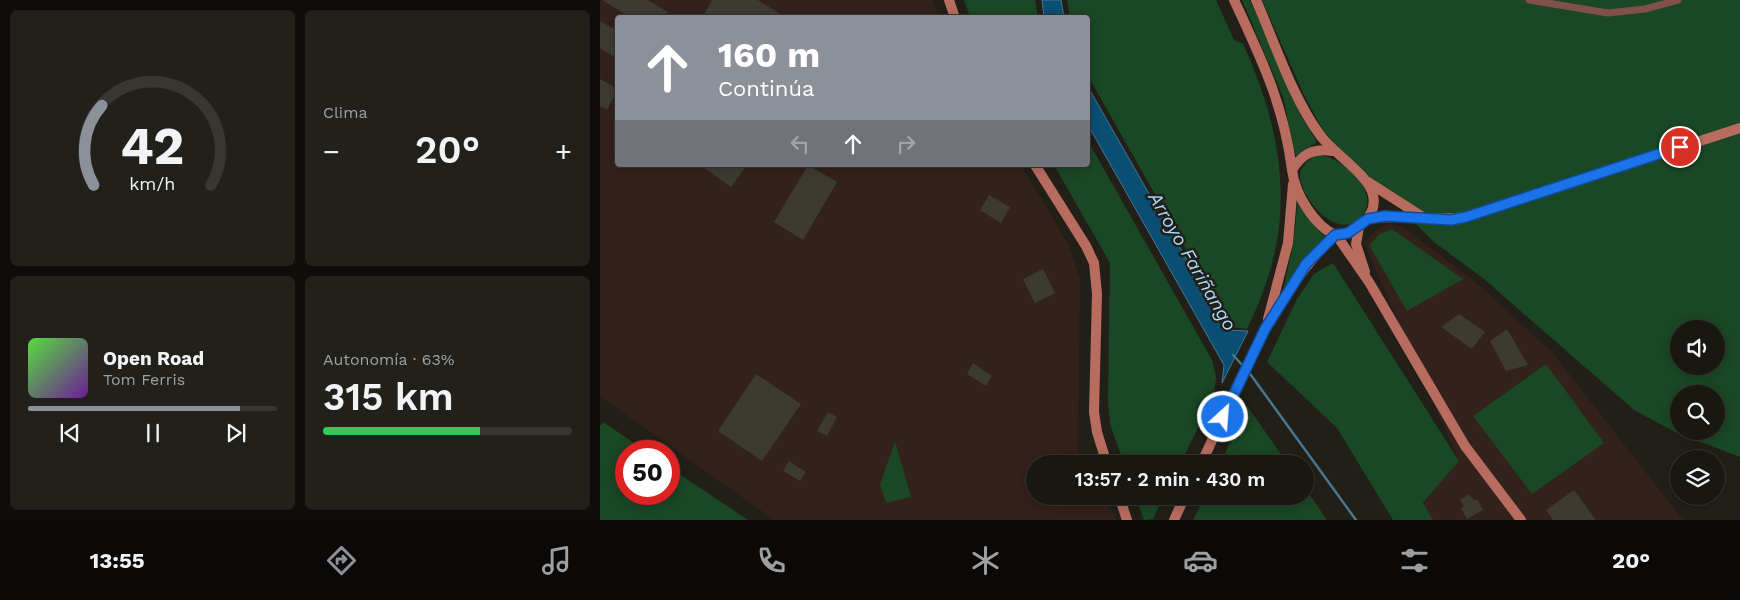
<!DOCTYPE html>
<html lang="es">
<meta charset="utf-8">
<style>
body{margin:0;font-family:"Work Sans",sans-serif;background:#22201a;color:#f1f3f6;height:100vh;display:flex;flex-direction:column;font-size:19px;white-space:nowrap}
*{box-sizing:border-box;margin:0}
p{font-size:16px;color:#9f9f9f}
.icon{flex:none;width:28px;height:28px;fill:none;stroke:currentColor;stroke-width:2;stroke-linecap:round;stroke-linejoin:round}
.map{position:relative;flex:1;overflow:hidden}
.panel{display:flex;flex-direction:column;gap:10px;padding:10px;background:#0e0d09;width:600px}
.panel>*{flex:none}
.guide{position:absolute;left:15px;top:15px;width:475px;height:152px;border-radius:5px;box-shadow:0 2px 12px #0003,0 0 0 1px #373631;background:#8c9099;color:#fff;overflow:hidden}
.controls{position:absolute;left:1070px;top:320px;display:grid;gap:10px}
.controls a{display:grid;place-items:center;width:55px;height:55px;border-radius:50%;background:#191711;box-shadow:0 2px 12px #0003,0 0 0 1px #373631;font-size:25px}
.speed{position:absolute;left:15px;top:440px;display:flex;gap:10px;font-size:25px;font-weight:700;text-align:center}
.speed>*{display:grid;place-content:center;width:65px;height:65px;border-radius:50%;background:#191711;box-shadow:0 2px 12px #0003,0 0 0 1px #373631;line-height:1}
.speed .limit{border:8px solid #d22;background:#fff;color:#111}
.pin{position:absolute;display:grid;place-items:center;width:42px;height:42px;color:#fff;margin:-21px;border:2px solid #fff;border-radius:50%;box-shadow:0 1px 5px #0007}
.me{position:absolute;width:55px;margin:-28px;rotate:26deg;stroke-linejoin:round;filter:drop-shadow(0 0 4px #0008)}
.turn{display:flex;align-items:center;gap:18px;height:105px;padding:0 20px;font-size:22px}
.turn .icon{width:65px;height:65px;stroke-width:2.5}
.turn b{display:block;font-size:35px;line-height:42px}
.lanes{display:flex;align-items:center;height:48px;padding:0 20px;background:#0003;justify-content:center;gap:25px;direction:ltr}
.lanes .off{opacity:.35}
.big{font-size:38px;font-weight:600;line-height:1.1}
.panel .card{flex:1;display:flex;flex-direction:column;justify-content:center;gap:8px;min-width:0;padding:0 18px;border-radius:8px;background:#22201a}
.panel .dial{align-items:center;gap:0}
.dial svg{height:130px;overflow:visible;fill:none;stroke:#373631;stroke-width:7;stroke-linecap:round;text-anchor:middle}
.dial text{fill:#f1f3f6;stroke:none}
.song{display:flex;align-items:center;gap:15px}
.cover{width:60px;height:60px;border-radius:8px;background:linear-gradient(135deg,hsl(110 70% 55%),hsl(280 70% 35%))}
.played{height:5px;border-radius:2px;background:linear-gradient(90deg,#8c9099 85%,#373631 85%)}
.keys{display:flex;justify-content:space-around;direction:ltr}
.heat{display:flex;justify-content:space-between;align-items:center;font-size:28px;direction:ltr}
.charge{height:8px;border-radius:4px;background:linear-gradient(90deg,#34c759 63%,#373631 0)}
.panel .tiles{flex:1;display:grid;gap:10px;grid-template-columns:repeat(2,1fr)}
.trip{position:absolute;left:426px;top:455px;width:288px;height:50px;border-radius:25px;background:#191711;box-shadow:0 2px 12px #0003,0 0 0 1px #373631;font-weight:600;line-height:50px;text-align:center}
.tab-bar{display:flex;height:80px;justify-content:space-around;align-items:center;background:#0a0907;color:#9f9f9f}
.tab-bar .icon{width:35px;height:35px}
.tab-bar .current{color:#8c9099}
.tab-bar b{font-size:22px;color:#f1f3f6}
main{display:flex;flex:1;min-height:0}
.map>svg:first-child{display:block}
.commercial{fill:#33211b}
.green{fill:#1a4724;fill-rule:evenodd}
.water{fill:#0b4e73;stroke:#47768e}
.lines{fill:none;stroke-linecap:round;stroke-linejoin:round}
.stream{stroke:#47768e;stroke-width:2.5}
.building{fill:#3d3a32}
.street{stroke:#815149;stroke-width:7}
.secondary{stroke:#b86c5f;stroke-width:10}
.route-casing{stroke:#114b97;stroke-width:12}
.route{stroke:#1a73e8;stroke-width:9}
.labels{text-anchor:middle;stroke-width:5;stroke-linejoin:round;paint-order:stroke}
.water-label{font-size:19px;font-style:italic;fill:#a9dafd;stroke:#211f17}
</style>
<main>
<section class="panel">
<div class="tiles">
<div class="card dial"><svg viewBox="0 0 100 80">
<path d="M14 69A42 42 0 1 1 86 69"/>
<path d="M14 69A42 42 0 0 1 19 20" stroke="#8c9099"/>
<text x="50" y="56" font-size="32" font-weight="700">42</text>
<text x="50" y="72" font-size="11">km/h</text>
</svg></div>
<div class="card"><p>Clima</p>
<div class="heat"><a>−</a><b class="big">20°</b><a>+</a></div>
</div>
<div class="card">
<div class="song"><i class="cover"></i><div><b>Open Road</b><p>Tom Ferris</p></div></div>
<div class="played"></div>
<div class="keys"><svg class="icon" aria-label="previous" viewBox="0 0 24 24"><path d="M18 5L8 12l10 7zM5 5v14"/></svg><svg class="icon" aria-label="pause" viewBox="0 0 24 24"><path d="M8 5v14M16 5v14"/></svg><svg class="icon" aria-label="next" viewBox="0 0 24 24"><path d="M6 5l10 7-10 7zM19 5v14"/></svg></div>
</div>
<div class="card"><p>Autonomía · 63%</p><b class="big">315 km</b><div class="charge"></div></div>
</div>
</section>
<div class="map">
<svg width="1140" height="520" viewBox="0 0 1140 520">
<rect width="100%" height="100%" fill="#211f17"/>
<g class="commercial">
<polygon points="0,0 333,0 339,17 18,18 18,165 421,165 469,245 480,280 478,464 435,464 435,496 495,496 516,515 516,520 174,520 0,396"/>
<polygon points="788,224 803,227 873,280 953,353 1083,520 833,520 823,504 859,461 764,243 776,230"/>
</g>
<g class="green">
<polygon points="364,0 435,0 438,17 370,17"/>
<path d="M467,0h149l18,40 9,4c35,76 52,157 23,239 -5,16 -12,31 -19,46l-17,-2 -142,-251v-58l-18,-1z"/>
<polygon points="642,0 650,0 701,116 717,142 697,155 695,154 683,97"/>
<path d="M662,0h478v457l-67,-26 -39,-21 -150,-131 -50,-37 -110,-110 -20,-37zM1079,329h37v37h-37zM1079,394h37v37h-37z"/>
<polygon points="488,141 612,360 616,377 614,396 580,464 524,464 510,424 508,401 510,263 454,165 488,165"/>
<path d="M717,155c22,-1 68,38 43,63 -25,24 -61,-23 -60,-43 1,-10 9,-16 17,-20z"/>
<polygon points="698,201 716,228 727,238 706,256 682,294 693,245"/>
<polygon points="792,229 863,279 807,311 769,245 780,234"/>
<polygon points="733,263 859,461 823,503 833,520 793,520 737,428 667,362 697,299 714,274"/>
<polygon points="946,364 1004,443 932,494 873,416"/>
<polygon points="647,406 688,464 620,464"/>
<polygon points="3,422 46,451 26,451 26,494 69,494 69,467 148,520 0,520 0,426"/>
<polygon points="295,441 311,497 286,503 280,485"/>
<polygon points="705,488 727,520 593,520 605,496 705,496"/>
<polygon points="535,496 564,496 553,519 544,520"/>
</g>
<g class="water">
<polygon points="442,0 461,0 464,17 444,17"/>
<polygon points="488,87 627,330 648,331 622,383 624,365 488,125"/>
</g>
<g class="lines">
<g class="stream">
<polyline points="633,355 643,366"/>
<polyline points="648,371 756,520"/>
</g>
</g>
<g class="building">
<polygon points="2,0 48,0 68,12 65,18 31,18"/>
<polygon points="112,0 158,0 179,13 176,18 102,18"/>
<polygon points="0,21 18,31 18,59 0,48"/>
<polygon points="0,79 18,89 7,110 0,106"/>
<polygon points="100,165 147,165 131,187"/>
<polygon points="208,165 237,182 203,240 174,222"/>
<polygon points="389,195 410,207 401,223 380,210"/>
<polygon points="443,269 455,293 435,303 423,279"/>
<polygon points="859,314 885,332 872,349 841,327"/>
<polygon points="907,329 928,365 906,371 890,341"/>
<polygon points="373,363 392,376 386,386 367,374"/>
<polygon points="156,374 201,404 162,461 118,431"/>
<polygon points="228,412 237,417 227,436 217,431"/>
<polygon points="189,461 206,472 200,481 183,471"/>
<polygon points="974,490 996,520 953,520 946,510"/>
<polygon points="869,494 874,500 877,499 883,510 867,519 861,508 864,506 860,500"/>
</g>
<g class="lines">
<polyline class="street" points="929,0 1008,13 1045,9 1078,0"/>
<g class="secondary">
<polyline points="349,0 355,18"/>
<path d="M634,0c27,58 50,105 58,170"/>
<path d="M656,0c19,43 36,97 64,135 13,18 49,40 53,60 5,22 -17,37 -36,41 -23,-10 -42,-42 -45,-66 10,-16 21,-22 40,-19"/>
<polyline points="435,165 486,246 494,263 497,294 494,412 497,432 507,464"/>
<polyline points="768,182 821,216"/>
<path d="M767,219c34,-6 66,3 99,-2l274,-89"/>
<polyline points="759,227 756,244 765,272"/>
<polyline points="737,236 769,282 865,446 921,520"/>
<polyline points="668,319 688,243 693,184"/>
<path d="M601,464c38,-79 70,-168 134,-229"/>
<polyline points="519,496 527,520"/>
<polyline points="574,520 585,496"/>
</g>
</g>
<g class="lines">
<defs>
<polyline id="route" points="623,417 665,329 706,264 735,235 748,233 768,219 785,216 851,220 866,217 1080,147"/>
</defs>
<use href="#route" class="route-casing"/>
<use href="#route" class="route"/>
</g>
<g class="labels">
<g class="water-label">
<text transform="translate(593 261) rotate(60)" y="7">Arroyo Fariñango</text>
</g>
</g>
</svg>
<div class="controls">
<a><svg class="icon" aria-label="sound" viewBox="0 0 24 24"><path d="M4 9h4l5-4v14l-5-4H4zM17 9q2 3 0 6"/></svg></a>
<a><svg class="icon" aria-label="search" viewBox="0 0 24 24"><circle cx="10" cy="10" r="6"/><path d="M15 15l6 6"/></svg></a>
<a><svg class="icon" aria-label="layers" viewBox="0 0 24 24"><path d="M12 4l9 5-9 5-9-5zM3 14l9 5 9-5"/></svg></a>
</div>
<div class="speed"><div class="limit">50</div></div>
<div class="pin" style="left:1080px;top:147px;background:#d93025"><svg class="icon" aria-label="arrive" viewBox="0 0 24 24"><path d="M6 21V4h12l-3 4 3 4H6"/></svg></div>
<svg class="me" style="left:623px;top:417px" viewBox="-20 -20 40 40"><circle r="17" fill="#1a73e8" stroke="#fff" stroke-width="3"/><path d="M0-11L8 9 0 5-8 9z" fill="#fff"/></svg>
<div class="trip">13:57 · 2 min · 430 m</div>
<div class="guide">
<div class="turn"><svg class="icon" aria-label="ahead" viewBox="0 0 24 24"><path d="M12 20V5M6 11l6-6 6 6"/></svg><div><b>160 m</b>Continúa</div></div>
<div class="lanes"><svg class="icon off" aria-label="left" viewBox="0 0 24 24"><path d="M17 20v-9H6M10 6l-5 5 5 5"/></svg><svg class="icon" aria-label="ahead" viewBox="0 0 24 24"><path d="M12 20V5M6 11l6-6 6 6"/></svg><svg class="icon off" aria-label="right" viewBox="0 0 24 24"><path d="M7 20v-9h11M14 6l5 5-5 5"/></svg></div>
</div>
</div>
</main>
<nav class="tab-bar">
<b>13:55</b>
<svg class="icon current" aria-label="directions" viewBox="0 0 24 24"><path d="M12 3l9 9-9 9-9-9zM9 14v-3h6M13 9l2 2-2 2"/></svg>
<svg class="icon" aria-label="music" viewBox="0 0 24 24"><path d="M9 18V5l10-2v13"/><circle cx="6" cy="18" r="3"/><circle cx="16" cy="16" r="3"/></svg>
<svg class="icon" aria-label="phone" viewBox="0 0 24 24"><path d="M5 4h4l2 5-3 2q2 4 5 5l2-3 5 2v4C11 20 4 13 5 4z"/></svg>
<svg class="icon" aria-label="climate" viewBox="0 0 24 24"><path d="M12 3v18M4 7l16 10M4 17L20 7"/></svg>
<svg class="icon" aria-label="car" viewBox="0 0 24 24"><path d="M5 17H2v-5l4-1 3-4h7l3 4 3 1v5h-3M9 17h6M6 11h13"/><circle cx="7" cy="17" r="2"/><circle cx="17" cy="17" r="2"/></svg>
<svg class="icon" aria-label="filters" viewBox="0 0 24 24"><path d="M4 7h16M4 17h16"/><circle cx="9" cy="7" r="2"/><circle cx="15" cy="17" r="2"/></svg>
<b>20°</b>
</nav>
